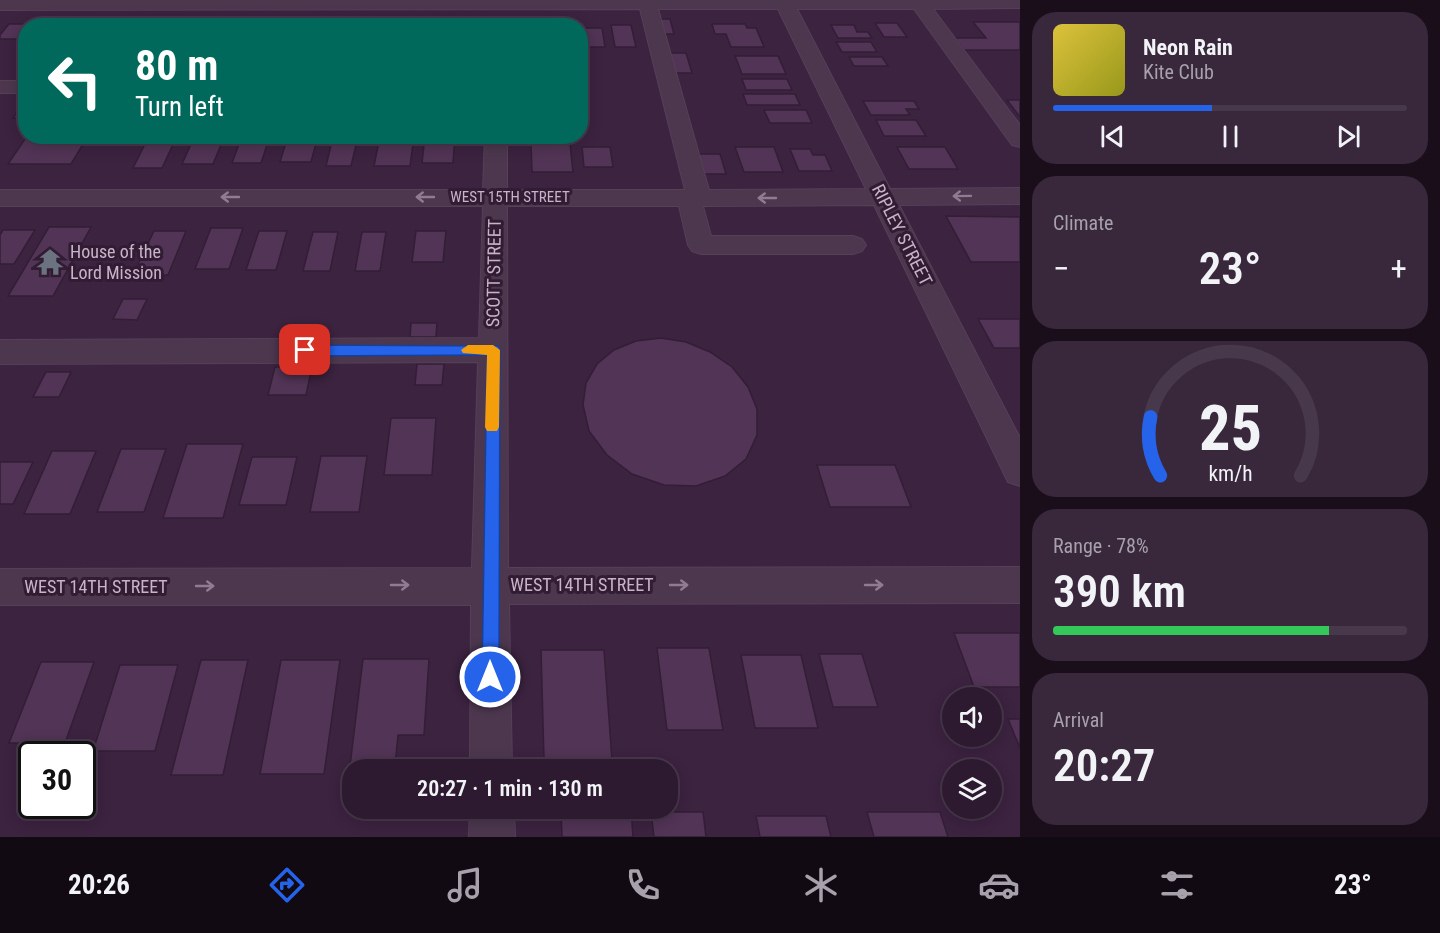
<!DOCTYPE html>
<meta charset="utf-8">
<style>
body{margin:0;font-family:"Roboto Condensed",sans-serif;background:#39273c;color:#f1f3f6;height:100vh;display:flex;flex-direction:column;font-size:22px;white-space:nowrap}
*{box-sizing:border-box;margin:0}
p{font-size:20px;color:#a7a1ab}
.icon{flex:none;width:33px;height:33px;fill:none;stroke:currentColor;stroke-width:2;stroke-linecap:round;stroke-linejoin:round}
.map{position:relative;flex:1;overflow:hidden}
.details{display:flex;flex-direction:column;gap:12px;padding:12px;background:#190e1a;width:420px}
.details>*{flex:none}
.guide{position:absolute;left:18px;top:18px;width:570px;height:126px;border-radius:24px;box-shadow:0 3px 15px #0003,0 0 0 2px #48384c;background:#00695c;color:#fff;overflow:hidden}
.controls{position:absolute;left:942px;top:687px;display:grid;gap:12px}
.controls a{display:grid;place-items:center;width:60px;height:60px;border-radius:50%;background:#2d1a30;box-shadow:0 3px 15px #0003,0 0 0 2px #48384c;font-size:30px}
.speed{position:absolute;left:18px;top:741px;display:flex;gap:12px;font-size:30px;font-weight:700;text-align:center}
.speed>*{display:grid;place-content:center;width:78px;height:78px;border-radius:50%;background:#2d1a30;box-shadow:0 3px 15px #0003,0 0 0 2px #48384c;line-height:1}
.speed .limit{border:3px solid #111;border-radius:9px;background:#fff;color:#111}
.pin{position:absolute;display:grid;place-items:center;width:51px;height:51px;color:#fff;margin:-26px;border-radius:12px;box-shadow:0 3px 9px #0006}
.me{position:absolute;width:66px;margin:-33px;rotate:0deg;stroke-linejoin:round;filter:drop-shadow(0 0 4px #0008)}
.turn{display:flex;align-items:center;gap:21px;height:126px;padding:0 18px;font-size:27px}
.turn .icon{width:78px;height:78px;stroke-width:2.5}
.turn b{display:block;font-size:42px;line-height:51px}
.big{font-size:45px;font-weight:600;line-height:1.1}
.details .card{flex:1;display:flex;flex-direction:column;justify-content:center;gap:9px;min-width:0;padding:0 21px;border-radius:24px;background:#39273c}
.details .dial{align-items:center;gap:0}
.dial svg{height:156px;overflow:visible;fill:none;stroke:#48384c;stroke-width:7;stroke-linecap:round;text-anchor:middle}
.dial text{fill:#f1f3f6;stroke:none}
.song{display:flex;align-items:center;gap:18px}
.cover{width:72px;height:72px;border-radius:9px;background:linear-gradient(135deg,hsl(50 70% 55%),hsl(60 70% 35%))}
.played{height:6px;border-radius:3px;background:linear-gradient(90deg,#2563eb 45%,#48384c 45%)}
.keys{display:flex;justify-content:space-around;direction:ltr}
.heat{display:flex;justify-content:space-between;align-items:center;font-size:33px;direction:ltr}
.charge{height:9px;border-radius:4px;background:linear-gradient(90deg,#34c759 78%,#48384c 0)}
.trip{position:absolute;left:342px;top:759px;width:336px;height:60px;border-radius:24px;background:#2d1a30;box-shadow:0 3px 15px #0003,0 0 0 2px #48384c;font-weight:600;line-height:60px;text-align:center}
.menu{display:flex;height:96px;justify-content:space-around;align-items:center;background:#120a13;color:#a7a1ab}
.menu .icon{width:42px;height:42px}
.menu .on{color:#2563eb}
.menu b{font-size:27px;color:#f1f3f6}
main{display:flex;flex:1;min-height:0}
.map>svg:first-child{display:block}
.building{fill:#523456;stroke:#331e36;stroke-width:1.5}
.lines{fill:none;stroke-linecap:round;stroke-linejoin:round}
.minor-casing{stroke:#554058;stroke-width:2}
.minor{fill:#4c374f;fill-rule:evenodd}
.oneway{stroke:#907b93}
.route{fill:#2563eb;stroke:#184099;stroke-width:1.5}
.slow{fill:#f59e0b}
.labels{text-anchor:middle;stroke-width:6;stroke-linejoin:round;paint-order:stroke}
.far-street-label{font-size:15px;fill:#c8b3ca;stroke:#311c34}
.street-label{font-size:18px;fill:#c8b3ca;stroke:#311c34}
.poi-label{font-size:18px;fill:#c8b3ca;stroke:#311c34;text-anchor:start}
</style>
<main>
<div class="map">
<svg width="1020" height="837" viewBox="0 0 1020 837">
<rect width="100%" height="100%" fill="#3c2340"/>
<g class="building">
<polygon points="655,19 670,19 674,34 659,34"/>
<polygon points="63,20 99,20 95,26 59,26"/>
<rect x="452" y="21" width="22" height="5"/>
<polygon points="973,22 1020,22 1020,50 964,50 955,38 986,38"/>
<polygon points="875,23 897,23 907,37 884,37"/>
<polygon points="9,24 38,24 26,26 26,39 0,39 0,35"/>
<polygon points="712,24 745,24 747,28 756,28 764,47 731,47 726,34 715,34"/>
<polygon points="611,25 631,25 636,47 615,47"/>
<polygon points="831,25 854,25 857,32 868,32 872,38 838,38"/>
<polygon points="582,28 602,28 605,47 584,47"/>
<polygon points="836,42 871,42 877,52 842,52"/>
<polygon points="668,53 686,53 692,73 674,73"/>
<polygon points="735,56 778,56 786,74 742,74"/>
<polygon points="849,57 882,57 888,66 854,66"/>
<polygon points="742,79 787,79 792,90 746,90"/>
<polygon points="743,94 795,94 800,105 747,105"/>
<polygon points="1007,100 1020,100 1020,117"/>
<polygon points="25,101 26,118 13,118"/>
<polygon points="863,101 914,101 919,109 906,109 910,115 871,115"/>
<polygon points="764,110 806,110 812,123 770,123"/>
<polygon points="876,120 916,120 926,136 884,136"/>
<polygon points="62,136 88,136 71,164 8,164 25,139 60,139"/>
<polygon points="149,136 177,136 162,168 133,168"/>
<polygon points="242,136 270,136 261,163 232,163"/>
<polygon points="288,136 318,136 311,162 280,162"/>
<polygon points="380,136 414,136 410,166 374,166"/>
<polygon points="425,136 455,136 453,163 422,163"/>
<polygon points="333,137 358,137 351,166 326,166"/>
<polygon points="193,140 223,140 213,164 182,164"/>
<polygon points="531,144 570,144 573,172 532,172"/>
<polygon points="582,147 610,147 613,167 584,167"/>
<polygon points="735,147 774,147 783,172 744,172"/>
<polygon points="897,147 945,147 958,169 909,169"/>
<polygon points="790,149 810,149 813,155 825,155 832,171 799,171"/>
<polygon points="696,154 720,154 726,174 702,174"/>
<polygon points="946,216 1020,217 1020,262 971,262"/>
<polygon points="49,227 91,227 53,296 8,296"/>
<polygon points="211,228 243,228 229,269 195,269"/>
<polygon points="3,230 35,230 14,264 0,264 0,235"/>
<polygon points="154,231 186,231 168,275 133,275"/>
<polygon points="259,231 287,231 276,270 246,270"/>
<polygon points="416,231 446,231 443,262 412,262"/>
<polygon points="313,232 338,232 330,271 303,271"/>
<polygon points="362,232 386,232 380,271 355,271"/>
<polygon points="123,299 147,299 137,320 113,319"/>
<polygon points="978,319 1020,319 1020,348 994,348"/>
<polygon points="411,323 437,323 436,337 410,337"/>
<polygon points="661,338 686,342 710,352 732,367 748,387 757,409 757,435 746,459 725,476 696,486 664,485 632,474 607,455 589,431 583,405 586,383 597,364 614,350 636,341"/>
<polygon points="417,364 444,364 442,385 415,385"/>
<polygon points="275,367 312,367 306,395 268,395"/>
<polygon points="46,372 71,372 59,397 33,397"/>
<polygon points="391,418 436,418 432,475 384,475"/>
<polygon points="187,444 243,444 223,518 163,518"/>
<polygon points="121,449 166,449 144,512 97,512"/>
<polygon points="52,451 96,451 70,514 24,514"/>
<polygon points="321,456 367,456 359,512 310,512"/>
<polygon points="252,457 297,457 286,505 239,505"/>
<polygon points="0,462 33,462 13,504 0,504"/>
<polygon points="817,465 895,465 911,507 830,507"/>
<polygon points="954,633 1020,633 1020,687 974,687"/>
<polygon points="657,648 709,648 723,730 667,730"/>
<polygon points="541,650 604,650 612,760 544,760"/>
<polygon points="819,654 862,654 878,707 833,707"/>
<polygon points="741,655 801,655 818,728 755,728"/>
<polygon points="363,659 429,659 424,735 398,735 395,766 350,766"/>
<polygon points="201,660 248,660 223,775 171,775"/>
<polygon points="281,660 340,660 324,774 260,774"/>
<polygon points="41,662 94,662 65,743 9,743"/>
<polygon points="120,665 178,665 155,751 93,751"/>
<polygon points="1008,719 1020,719 1020,748"/>
<polygon points="561,808 631,808 633,837 562,837"/>
<polygon points="651,812 703,812 706,837 654,837"/>
<polygon points="867,812 940,812 948,837 874,837"/>
<polygon points="756,816 826,816 831,837 760,837"/>
</g>
<g class="lines">
<defs>
<g id="minor">
<path d="M0,0h1020v8l-87,1 87,116v22l-8,-2 -98,-136h-117l93,180 130,-1v16l-121,1 121,233v48l-12,-4 -134,-277 -171,1 8,30h142l9,3 4,6 -4,6 -9,3h-152l-9,-3 -4,-6 -9,-39h-172l1,362 512,-1v36l-511,1 3,166h-42l1,-165h-471v-36l472,-1 6,-206 -478,2v-24l479,-2 4,-132h-483v-16h483l2,-54h22v54h178l-45,-181 -640,1zM658,9h120l88,180 -157,1z"/>
<rect x="0" y="81" width="26" height="12"/>
<polygon points="470,808 514,808 515,837 469,837"/>
</g>
</defs>
<use href="#minor" class="minor-casing"/>
<use href="#minor" class="minor"/>
</g>
<defs><path id="oneway-shaft" d="M-6 0H5M1.5-3L5.5 0L1.5 3" fill="none" stroke-width="1.6" stroke-linecap="round" stroke-linejoin="round" transform="scale(1.5)"/></defs>
<g class="oneway">
<use href="#oneway-shaft" transform="translate(962 196) rotate(179)"/>
<use href="#oneway-shaft" transform="translate(230 197) rotate(180)"/>
<use href="#oneway-shaft" transform="translate(425 197) rotate(180)"/>
<use href="#oneway-shaft" transform="translate(767 198) rotate(180)"/>
<use href="#oneway-shaft" transform="translate(400 585)"/>
<use href="#oneway-shaft" transform="translate(679 585)"/>
<use href="#oneway-shaft" transform="translate(874 585)"/>
<use href="#oneway-shaft" transform="translate(205 586)"/>
</g>
<polygon class="route" points="305,345 498,346 500,350 499,677 497,683 490,686 484,683 482,677 487,355 305,356 299,350"/>
<polygon class="slow" points="468,345 493,345 500,350 499,427 497,431 487,431 485,427 487,355 463,353 461,350"/>
<defs>
<symbol id="temple-bare" viewBox="-9 -9 18 18"><path d="M0-6L5-2H3V0L6.5 2.5H4V6H1.5V3h-3V6H-4V2.5H-6.5L-3 0V-2H-5Z" fill="#6b7280" stroke="#311c34" stroke-width="2.5" paint-order="stroke"/></symbol>
</defs>
<g fill-rule="evenodd">
<use href="#temple-bare" x="31" y="243" width="38" height="38"/>
</g>
<g class="labels">
<g class="far-street-label">
<text x="510" y="202">WEST 15TH STREET</text>
</g>
<g class="street-label">
<text transform="translate(902 235) rotate(63)" y="6">RIPLEY STREET</text>
<text transform="translate(494 273) rotate(-89)" y="6">SCOTT STREET</text>
<text x="582" y="591">WEST 14TH STREET</text>
<text x="96" y="593">WEST 14TH STREET</text>
</g>
<g class="poi-label">
<text x="70" y="258">House of the<tspan x="70" dy="21">Lord Mission</tspan></text>
</g>
</g>
</svg>
<div class="controls">
<a><svg class="icon" aria-label="sound" viewBox="0 0 24 24"><path d="M4 9h4l5-4v14l-5-4H4zM17 9q2 3 0 6"/></svg></a>
<a><svg class="icon" aria-label="layers" viewBox="0 0 24 24"><path d="M12 4l9 5-9 5-9-5zM3 14l9 5 9-5"/></svg></a>
</div>
<div class="speed"><div class="limit">30</div></div>
<div class="pin" style="left:305px;top:350px;background:#d93025"><svg class="icon" aria-label="arrive" viewBox="0 0 24 24"><path d="M6 21V4h12l-3 4 3 4H6"/></svg></div>
<svg class="me" style="left:490px;top:677px" viewBox="-20 -20 40 40"><circle r="17" fill="#2563eb" stroke="#fff" stroke-width="3"/><path d="M0-11L8 9 0 5-8 9z" fill="#fff"/></svg>
<div class="trip">20:27 · 1 min · 130 m</div>
<div class="guide">
<div class="turn"><svg class="icon" aria-label="left" viewBox="0 0 24 24"><path d="M17 20v-9H6M10 6l-5 5 5 5"/></svg><div><b>80 m</b>Turn left</div></div>
</div>
</div>
<section class="details">
<div class="card">
<div class="song"><i class="cover"></i><div><b>Neon Rain</b><p>Kite Club</p></div></div>
<div class="played"></div>
<div class="keys"><svg class="icon" aria-label="previous" viewBox="0 0 24 24"><path d="M18 5L8 12l10 7zM5 5v14"/></svg><svg class="icon" aria-label="pause" viewBox="0 0 24 24"><path d="M8 5v14M16 5v14"/></svg><svg class="icon" aria-label="next" viewBox="0 0 24 24"><path d="M6 5l10 7-10 7zM19 5v14"/></svg></div>
</div>
<div class="card"><p>Climate</p>
<div class="heat"><a>−</a><b class="big">23°</b><a>+</a></div>
</div>
<div class="card dial"><svg viewBox="0 0 100 80">
<path d="M14 69A42 42 0 1 1 86 69"/>
<path d="M14 69A42 42 0 0 1 9 39" stroke="#2563eb"/>
<text x="50" y="56" font-size="32" font-weight="700">25</text>
<text x="50" y="72" font-size="11">km/h</text>
</svg></div>
<div class="card"><p>Range · 78%</p><b class="big">390 km</b><div class="charge"></div></div>
<div class="card"><p>Arrival</p><b class="big">20:27</b></div>
</section>
</main>
<nav class="menu">
<b>20:26</b>
<svg class="icon on" aria-label="directions" viewBox="0 0 24 24"><path d="M12 3l9 9-9 9-9-9zM9 14v-3h6M13 9l2 2-2 2"/></svg>
<svg class="icon" aria-label="music" viewBox="0 0 24 24"><path d="M9 18V5l10-2v13"/><circle cx="6" cy="18" r="3"/><circle cx="16" cy="16" r="3"/></svg>
<svg class="icon" aria-label="phone" viewBox="0 0 24 24"><path d="M5 4h4l2 5-3 2q2 4 5 5l2-3 5 2v4C11 20 4 13 5 4z"/></svg>
<svg class="icon" aria-label="climate" viewBox="0 0 24 24"><path d="M12 3v18M4 7l16 10M4 17L20 7"/></svg>
<svg class="icon" aria-label="car" viewBox="0 0 24 24"><path d="M5 17H2v-5l4-1 3-4h7l3 4 3 1v5h-3M9 17h6M6 11h13"/><circle cx="7" cy="17" r="2"/><circle cx="17" cy="17" r="2"/></svg>
<svg class="icon" aria-label="filters" viewBox="0 0 24 24"><path d="M4 7h16M4 17h16"/><circle cx="9" cy="7" r="2"/><circle cx="15" cy="17" r="2"/></svg>
<b>23°</b>
</nav>
